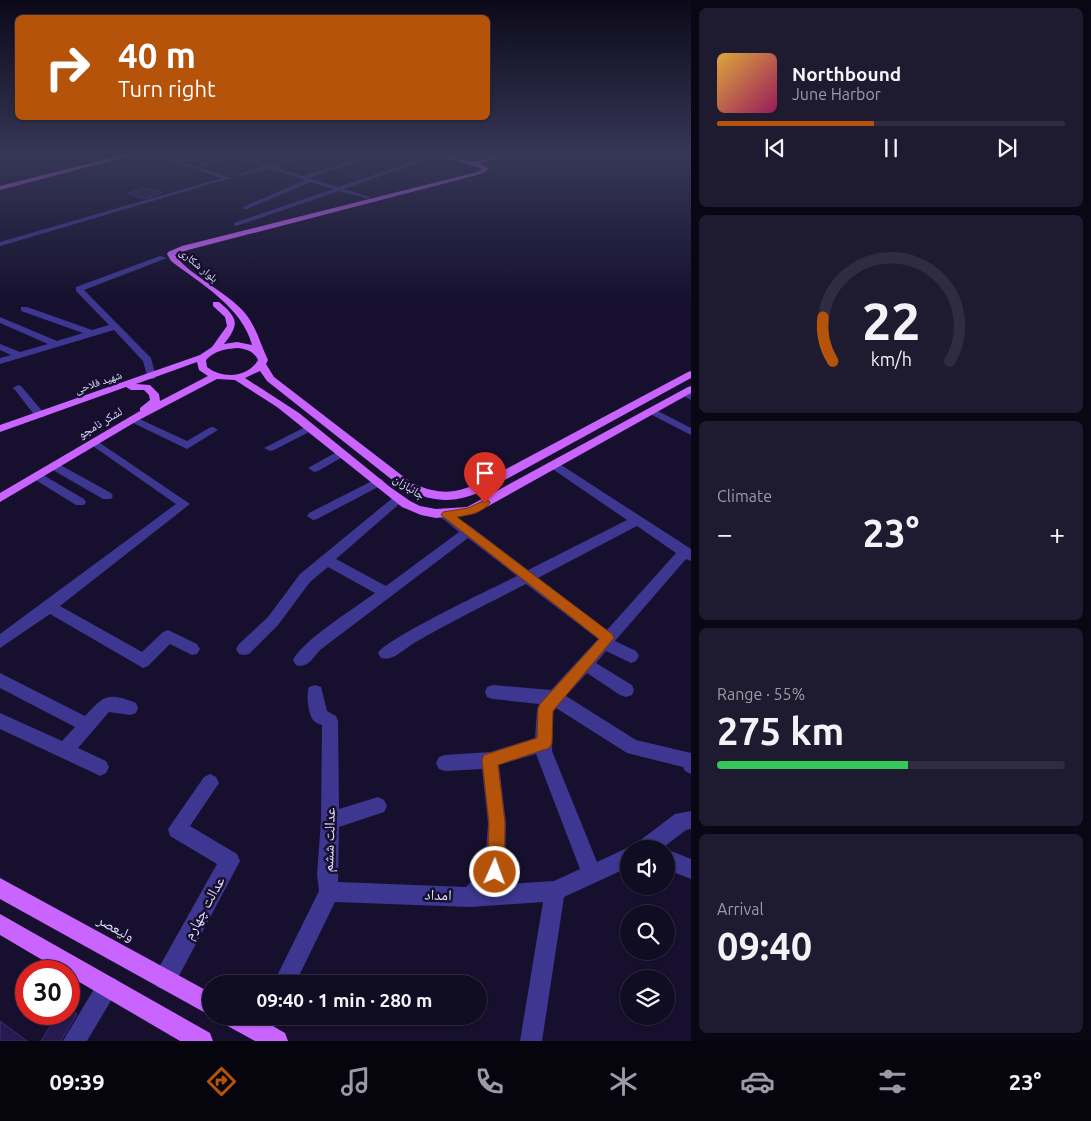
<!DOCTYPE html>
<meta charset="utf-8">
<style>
body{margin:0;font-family:Ubuntu,"Noto Naskh Arabic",sans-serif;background:#1e1a2f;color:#f1f3f6;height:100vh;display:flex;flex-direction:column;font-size:19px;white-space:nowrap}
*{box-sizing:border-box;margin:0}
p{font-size:16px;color:#9c9ba5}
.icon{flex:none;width:28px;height:28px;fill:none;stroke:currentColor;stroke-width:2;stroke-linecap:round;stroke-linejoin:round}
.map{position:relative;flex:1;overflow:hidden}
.drawer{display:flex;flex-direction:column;gap:8px;padding:8px;background:#090713;width:400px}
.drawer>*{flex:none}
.guide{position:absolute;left:15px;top:15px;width:475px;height:105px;border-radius:8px;box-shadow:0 1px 4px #0004,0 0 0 1px #302c40;background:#b45309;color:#fff;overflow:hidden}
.buttons{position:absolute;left:620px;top:840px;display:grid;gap:10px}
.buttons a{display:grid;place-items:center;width:55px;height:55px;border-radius:50%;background:#100c22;box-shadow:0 1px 4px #0004,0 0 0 1px #302c40;font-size:25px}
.speed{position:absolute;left:15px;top:960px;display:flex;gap:10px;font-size:25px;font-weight:700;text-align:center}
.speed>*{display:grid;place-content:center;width:65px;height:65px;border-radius:50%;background:#100c22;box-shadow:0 1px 4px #0004,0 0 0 1px #302c40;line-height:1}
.speed .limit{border:8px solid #d22;background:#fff;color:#111}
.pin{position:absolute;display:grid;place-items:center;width:42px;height:42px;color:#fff;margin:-51px -21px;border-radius:50% 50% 50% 0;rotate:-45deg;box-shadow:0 0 5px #0007}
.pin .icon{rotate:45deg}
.me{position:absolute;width:55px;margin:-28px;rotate:2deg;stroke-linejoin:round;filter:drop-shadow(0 0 4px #0008)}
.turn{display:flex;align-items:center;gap:18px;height:105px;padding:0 20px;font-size:22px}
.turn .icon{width:65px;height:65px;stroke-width:2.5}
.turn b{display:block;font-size:35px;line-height:42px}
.big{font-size:38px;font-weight:600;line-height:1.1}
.drawer .widget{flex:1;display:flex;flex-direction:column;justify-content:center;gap:8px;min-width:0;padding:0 18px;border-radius:8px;background:#1e1a2f}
.drawer .dial{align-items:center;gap:0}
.dial svg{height:130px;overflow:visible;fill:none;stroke:#302c40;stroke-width:7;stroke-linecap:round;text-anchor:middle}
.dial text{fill:#f1f3f6;stroke:none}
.song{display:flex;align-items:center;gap:15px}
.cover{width:60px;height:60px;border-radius:8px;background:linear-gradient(135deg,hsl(40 70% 55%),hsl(330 70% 35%))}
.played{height:5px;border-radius:2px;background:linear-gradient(90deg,#b45309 45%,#302c40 45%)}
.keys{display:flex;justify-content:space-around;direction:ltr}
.heat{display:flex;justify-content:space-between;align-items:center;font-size:28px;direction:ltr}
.charge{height:8px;border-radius:4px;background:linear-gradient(90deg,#34c759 55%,#302c40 0)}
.trip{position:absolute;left:202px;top:975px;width:285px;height:50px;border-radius:25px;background:#100c22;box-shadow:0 1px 4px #0004,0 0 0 1px #302c40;font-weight:600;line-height:50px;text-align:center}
.tab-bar{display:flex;height:80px;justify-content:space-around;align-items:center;background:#06050e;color:#9c9ba5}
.tab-bar .icon{width:35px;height:35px}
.tab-bar .current{color:#b45309}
.tab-bar b{font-size:22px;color:#f1f3f6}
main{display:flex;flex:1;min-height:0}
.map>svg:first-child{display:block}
.building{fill:#271a51;stroke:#3e2a7f}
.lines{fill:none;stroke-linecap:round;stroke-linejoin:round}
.minor{fill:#3d3791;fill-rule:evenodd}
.major{fill:#ca64ff;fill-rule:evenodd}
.route{fill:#b45309;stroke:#753606}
.labels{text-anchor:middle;stroke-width:5;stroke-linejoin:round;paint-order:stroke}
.far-street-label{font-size:11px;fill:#e2ddff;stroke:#16102e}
.street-label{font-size:12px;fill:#e2ddff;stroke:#16102e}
.near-street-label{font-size:15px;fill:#e2ddff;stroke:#16102e}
</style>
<main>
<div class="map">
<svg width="691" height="1041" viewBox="0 0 691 1041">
<rect width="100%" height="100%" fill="#16102e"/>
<g class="building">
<polygon points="145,188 162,193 144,199 128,193"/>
<polygon points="69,1008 77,1014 61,1041 41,1041 58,1014 69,1014"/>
<polygon points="0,1021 27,1041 0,1041"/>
</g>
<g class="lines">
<g class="minor">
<polygon points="153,155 162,155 231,178 0,246 0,242 222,178"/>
<path d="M226,155c16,0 31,10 43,10 15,0 28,-10 44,-10l-38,12 28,9 65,-21h9l-68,23 29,9 94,-32 6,1 -94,33 25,8v2l-30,-8 -103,35 -2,-1v-2l99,-34 -22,-7 -64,27h-4v-2l62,-27 -36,-11 -30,7v-2l24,-7 -32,-10 -29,9 -3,-2z"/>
<polygon points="160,256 167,258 84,290 151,358 156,377 154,379 148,379 143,361 114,330 0,364 0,358 11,355 0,350 0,344 20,352 48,344 0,323 0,317 57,341 83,333 21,311 21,307 27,307 92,330 109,325 76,291 76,287"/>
<polygon points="18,385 21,386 44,413 45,415 44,417 36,417 15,390 13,388"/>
<polygon points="683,390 691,393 691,400 678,393"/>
<polygon points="652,408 691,428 691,435 648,413 647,411 648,409"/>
<polygon points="133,416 187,441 209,428 213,427 218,430 187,449 129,421 128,419 129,417"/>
<polygon points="311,424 316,427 315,429 274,450 270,451 264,448"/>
<polygon points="94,439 190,504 60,606 142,652 163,632 168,630 197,644 200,649 197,654 192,655 170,644 148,666 143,668 50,614 0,648 0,634 176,504 90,444 89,442 90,440"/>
<polygon points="342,449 348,453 346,455 318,471 314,472 308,468"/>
<path d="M555,461l136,88v12l-5,-2 -71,82 21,10 3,5 -3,5 -5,2 -25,-12 -10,12 36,22 2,5 -2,5 -6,2 -6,-2 -33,-22 -21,23 70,44 55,13v21l-6,-3 -2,-4 -56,-14 -71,-45 -3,4 -1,39 45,111 32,-15 3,2h-3v18l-65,30 -22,144h-22l23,-139 -73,5 -135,-5 -40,82h-22l46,-93 -2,-17 4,-53 1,-96c-1,0 -7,-3 -8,-4 -6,-6 -8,-27 -5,-34l6,-2 6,2 6,24 9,5 2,5 1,88 39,-12 6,3 3,6 -3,6 -45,15 -1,55 128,5 19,-20 3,-44 -6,-54 -37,2 -6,-2 -3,-6 3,-6 6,-2 45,-3 45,-14 2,-29 2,-5 -46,-5 -6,-2 -2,-5 2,-5 6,-2 58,5 47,-51 -72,-55c-37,19 -76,38 -112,59 -10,6 -22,19 -33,15l-3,-5c7,-14 117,-66 139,-77l-49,-38 -148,112c-7,8 -13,19 -24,15l-3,-5c10,-20 62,-52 82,-67l-47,-26 -18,15 -32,43 -29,29 -5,1 -5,-1 -3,-5 3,-5 29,-27 32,-43 95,-78 4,-1 6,4 -69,60 50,27 73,-54 -17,-14 -2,-3 6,-4 27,17 55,42 99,-50 -76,-52 -2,-3 2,-3zM637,526l39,27 -69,77 -69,-52zM536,754l44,115 -26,12 -59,4 7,-7 3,-7 1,-48 -7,-58z"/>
<polygon points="55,462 111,493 113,496 111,499 103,499 51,469 49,466 51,463"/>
<polygon points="38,472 84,499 86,502 84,505 76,505 34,479 32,476 34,473"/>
<polygon points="378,478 382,479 384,482 382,485 317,519 313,520 307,516 309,513"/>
<path d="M0,673l85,43c19,-21 23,-24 51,-13l2,5 -2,5 -6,2 -21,-3 -31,36 28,13 3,6 -3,6 -6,3 -6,-3 -94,-44v-16l62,28 13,-14 -75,-39z"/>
<polygon points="210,774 216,777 219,783 190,826 237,854 240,861 173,987 165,990 157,987 154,979 157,971 217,864 170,836 168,829 204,777"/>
<polygon points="691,811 691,829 686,830 661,849 636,849 638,842 675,814"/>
<polygon points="666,849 691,859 691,879 666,869"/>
<polygon points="108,976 116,979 119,987 87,1041 63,1041 100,979"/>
<polygon points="256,1016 279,1016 269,1040 253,1040 250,1032"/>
</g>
<g class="major">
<polygon points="123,155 133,155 0,190 0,186"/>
<path d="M438,155c12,0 22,5 33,6 11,1 24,-6 37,-6l-29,8 10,6 -8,5 -293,76 -13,5c14,20 52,37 69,57 12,13 16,32 24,48l-2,4 8,13 139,107c29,11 41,10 69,-2l206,-110 3,-1v7l-201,110c-34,15 -50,16 -85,2l-138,-109 -7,-10 -15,7 54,35 91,74 20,14 10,5 16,3 31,-2 221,-120 3,-1v7l-217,121 -38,4 -15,-3 -19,-8 -125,-100 -42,-27 -18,-1 -80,42 -137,81v-9l140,-82v-3l10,-8 -1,-5 -5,-5h-13l-5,-3 -126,45v-7l200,-70 12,-8 15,-21 -2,-9 -12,-11v-4h6c19,16 21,22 5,42l13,-2 15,3c-9,-37 -52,-62 -81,-84l-4,-7 1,-2 14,-6 295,-74 5,-3zM237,348c9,1 17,3 21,12 -10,18 -36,19 -51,7l-1,-7c8,-9 19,-11 31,-12zM197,362l2,8 9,6 -48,25 -1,-7 -9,-9 -14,-1z"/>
<polygon points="0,878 211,993 211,1016 0,899"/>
<polygon points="0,914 210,1033 213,1041 180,1041 69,976 69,971 61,971 0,935"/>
<polygon points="221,1016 255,1016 285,1033 288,1041 255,1041 224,1024"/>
</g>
</g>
<linearGradient id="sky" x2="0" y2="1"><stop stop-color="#0c0919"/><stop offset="0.51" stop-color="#363757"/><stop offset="1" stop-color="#363757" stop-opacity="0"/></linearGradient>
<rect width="691" height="301" fill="url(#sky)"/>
<path class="route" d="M485,500l4,1 1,2c-8,10 -21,12 -33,14l155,117 2,4 -61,73 -1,32 -3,5 -51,17 7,58 -1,49 -2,6 -7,2 -6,-2 -2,-6 2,-49 -7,-63 2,-5 53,-17 1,-29 2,-5 59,-65 -158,-124 2,-3 25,-4z"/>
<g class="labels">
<g class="far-street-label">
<text transform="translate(199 265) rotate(40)" y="4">بلوار شکاری</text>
<text transform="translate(98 382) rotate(-19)" y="4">شهید فلاحی</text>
</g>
<g class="street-label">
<text transform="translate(100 423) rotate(-31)" y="4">لشکر نامجو</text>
<text transform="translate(409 487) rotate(33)" y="4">جانبازان</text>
</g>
<g class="near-street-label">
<text transform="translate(329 840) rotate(-88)" y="5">عدالت ششم</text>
<text transform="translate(438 895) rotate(2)" y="5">امداد</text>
<text transform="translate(204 908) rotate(-61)" y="5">عدالت چهارم</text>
<text transform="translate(116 928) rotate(29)" y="5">ولیعصر</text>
</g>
</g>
</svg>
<div class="buttons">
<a><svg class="icon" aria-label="sound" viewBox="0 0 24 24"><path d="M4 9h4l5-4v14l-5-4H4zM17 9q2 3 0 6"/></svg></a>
<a><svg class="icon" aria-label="search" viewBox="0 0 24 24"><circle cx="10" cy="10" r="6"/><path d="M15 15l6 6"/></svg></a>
<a><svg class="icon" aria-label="layers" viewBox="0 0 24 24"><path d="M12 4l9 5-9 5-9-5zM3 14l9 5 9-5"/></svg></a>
</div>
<div class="speed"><div class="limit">30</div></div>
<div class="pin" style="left:485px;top:503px;background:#d93025"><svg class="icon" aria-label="arrive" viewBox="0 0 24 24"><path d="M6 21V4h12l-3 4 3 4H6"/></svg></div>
<svg class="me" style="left:495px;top:872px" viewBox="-20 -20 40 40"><circle r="17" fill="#b45309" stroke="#fff" stroke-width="3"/><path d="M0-11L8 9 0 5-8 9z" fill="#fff"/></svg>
<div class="trip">09:40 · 1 min · 280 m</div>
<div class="guide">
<div class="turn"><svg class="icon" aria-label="right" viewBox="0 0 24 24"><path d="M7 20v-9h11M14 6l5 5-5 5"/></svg><div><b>40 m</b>Turn right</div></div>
</div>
</div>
<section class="drawer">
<div class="widget">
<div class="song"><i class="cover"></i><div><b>Northbound</b><p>June Harbor</p></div></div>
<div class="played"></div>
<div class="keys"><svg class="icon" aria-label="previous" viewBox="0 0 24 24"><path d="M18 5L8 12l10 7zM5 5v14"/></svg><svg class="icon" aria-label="pause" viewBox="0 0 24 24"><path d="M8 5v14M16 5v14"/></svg><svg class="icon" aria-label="next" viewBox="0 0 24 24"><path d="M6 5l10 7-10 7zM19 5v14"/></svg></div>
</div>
<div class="widget dial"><svg viewBox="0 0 100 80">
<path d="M14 69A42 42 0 1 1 86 69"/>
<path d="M14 69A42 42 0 0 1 8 42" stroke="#b45309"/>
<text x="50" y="56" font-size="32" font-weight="700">22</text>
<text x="50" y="72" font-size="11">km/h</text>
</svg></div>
<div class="widget"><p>Climate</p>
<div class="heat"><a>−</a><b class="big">23°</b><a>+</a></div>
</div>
<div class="widget"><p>Range · 55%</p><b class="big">275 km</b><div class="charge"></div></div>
<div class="widget"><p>Arrival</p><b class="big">09:40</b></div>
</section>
</main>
<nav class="tab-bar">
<b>09:39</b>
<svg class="icon current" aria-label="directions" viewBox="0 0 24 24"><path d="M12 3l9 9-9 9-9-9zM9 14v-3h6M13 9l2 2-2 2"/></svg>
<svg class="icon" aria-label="music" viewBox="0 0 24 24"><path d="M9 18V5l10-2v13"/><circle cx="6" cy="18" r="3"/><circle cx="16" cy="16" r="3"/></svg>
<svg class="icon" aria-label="phone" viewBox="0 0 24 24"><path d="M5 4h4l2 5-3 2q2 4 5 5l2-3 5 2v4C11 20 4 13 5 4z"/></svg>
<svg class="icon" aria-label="climate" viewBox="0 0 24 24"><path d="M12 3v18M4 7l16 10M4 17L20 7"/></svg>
<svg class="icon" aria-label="car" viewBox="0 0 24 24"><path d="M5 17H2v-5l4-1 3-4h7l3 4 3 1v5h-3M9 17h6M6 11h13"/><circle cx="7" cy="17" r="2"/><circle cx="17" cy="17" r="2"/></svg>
<svg class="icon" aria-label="filters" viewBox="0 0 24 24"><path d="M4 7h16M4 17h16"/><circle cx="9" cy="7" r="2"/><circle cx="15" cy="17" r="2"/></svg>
<b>23°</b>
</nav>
